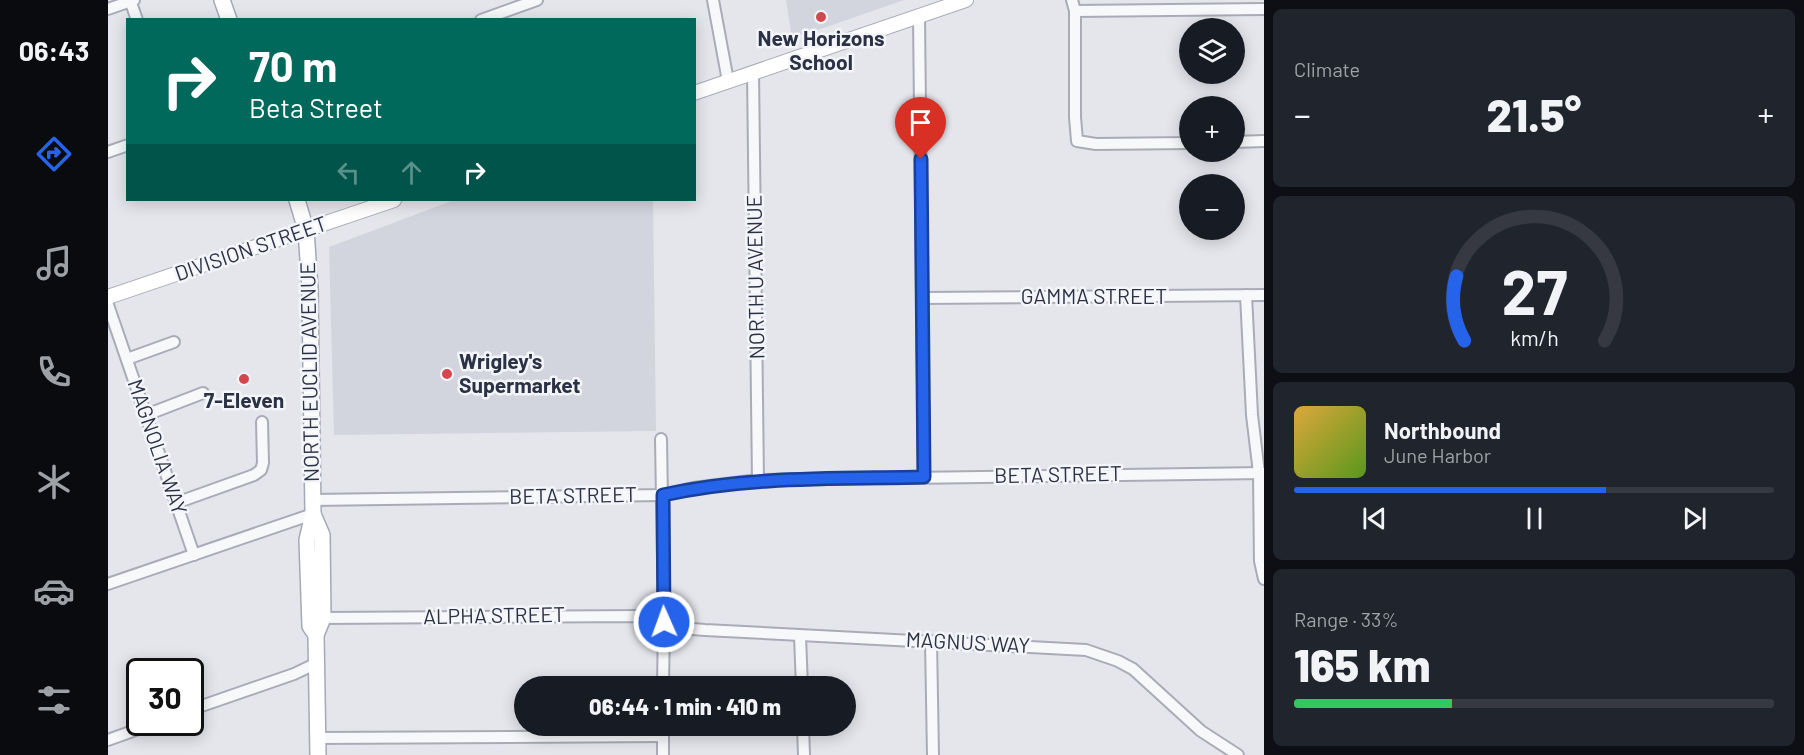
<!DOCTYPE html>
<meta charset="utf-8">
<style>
body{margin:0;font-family:Barlow,sans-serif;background:#20242c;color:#f1f3f6;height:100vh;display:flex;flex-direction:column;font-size:22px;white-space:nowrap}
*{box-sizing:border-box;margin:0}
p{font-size:20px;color:#9ea1a6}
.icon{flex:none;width:33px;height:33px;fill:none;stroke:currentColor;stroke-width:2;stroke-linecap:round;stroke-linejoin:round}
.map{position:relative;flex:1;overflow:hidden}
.details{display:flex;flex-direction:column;gap:9px;padding:9px;background:#0d0f14;width:540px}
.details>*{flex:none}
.top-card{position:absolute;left:18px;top:18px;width:570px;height:183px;border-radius:0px;box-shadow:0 3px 15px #0003;background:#00695c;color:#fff;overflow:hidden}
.tools{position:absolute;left:1071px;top:18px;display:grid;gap:12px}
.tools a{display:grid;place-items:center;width:66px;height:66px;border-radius:50%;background:#171b24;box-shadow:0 3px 15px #0003;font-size:30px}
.speed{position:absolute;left:18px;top:658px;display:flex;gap:12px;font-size:30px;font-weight:700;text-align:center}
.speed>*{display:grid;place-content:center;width:78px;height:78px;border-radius:50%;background:#171b24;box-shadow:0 3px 15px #0003;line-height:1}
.speed .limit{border:3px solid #111;border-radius:9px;background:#fff;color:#111}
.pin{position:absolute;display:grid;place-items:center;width:51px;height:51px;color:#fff;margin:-62px -26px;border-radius:50% 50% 50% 0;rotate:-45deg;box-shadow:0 0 6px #0007}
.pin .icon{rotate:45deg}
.me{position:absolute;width:66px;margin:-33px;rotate:358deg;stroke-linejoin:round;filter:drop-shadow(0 0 4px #0008)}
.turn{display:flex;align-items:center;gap:21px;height:126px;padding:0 24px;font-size:27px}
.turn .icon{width:78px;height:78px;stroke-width:2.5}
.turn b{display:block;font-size:42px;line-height:51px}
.lanes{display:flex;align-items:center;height:57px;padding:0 24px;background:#0003;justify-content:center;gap:30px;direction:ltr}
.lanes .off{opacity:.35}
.big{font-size:45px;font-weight:800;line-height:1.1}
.details .widget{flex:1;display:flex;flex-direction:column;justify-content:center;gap:9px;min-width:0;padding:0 21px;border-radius:9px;background:#20242c}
.details .dial{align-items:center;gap:0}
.dial svg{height:156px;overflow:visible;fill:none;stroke:#363941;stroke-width:7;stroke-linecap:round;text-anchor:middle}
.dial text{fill:#f1f3f6;stroke:none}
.song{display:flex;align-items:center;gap:18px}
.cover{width:72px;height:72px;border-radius:9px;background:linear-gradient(135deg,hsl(40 70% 55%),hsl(90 70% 35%))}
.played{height:6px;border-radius:3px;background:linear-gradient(90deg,#2563eb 65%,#363941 65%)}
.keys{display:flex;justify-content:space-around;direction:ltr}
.heat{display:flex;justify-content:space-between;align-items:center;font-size:33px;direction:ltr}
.charge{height:9px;border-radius:4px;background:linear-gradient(90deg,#34c759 33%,#363941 0)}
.trip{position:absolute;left:406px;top:676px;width:342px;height:60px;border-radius:30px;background:#171b24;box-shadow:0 3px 15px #0003;font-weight:800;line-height:60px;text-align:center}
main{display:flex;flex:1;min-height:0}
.dock{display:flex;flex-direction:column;width:108px;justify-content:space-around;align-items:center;background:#090b0e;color:#9ea1a6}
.dock .icon{width:42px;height:42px}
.dock .on{color:#2563eb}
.dock b{font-size:27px;color:#f1f3f6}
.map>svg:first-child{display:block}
.built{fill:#d2d5de}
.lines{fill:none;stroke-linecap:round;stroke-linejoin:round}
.minor-casing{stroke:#a9acb7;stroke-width:14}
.secondary-casing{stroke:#a9acb7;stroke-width:16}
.primary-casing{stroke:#a3a9b8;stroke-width:18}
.minor{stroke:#f7f8fa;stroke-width:10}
.secondary{stroke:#fff;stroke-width:14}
.primary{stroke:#fff;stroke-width:15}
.route-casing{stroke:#184099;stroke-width:15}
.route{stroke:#2563eb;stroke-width:10}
.poi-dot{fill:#d2484e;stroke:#f4f5f9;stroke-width:2}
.labels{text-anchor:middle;stroke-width:5;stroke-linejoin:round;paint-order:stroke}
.poi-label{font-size:21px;font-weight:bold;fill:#2b3245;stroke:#f4f5f9}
.street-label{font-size:21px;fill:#2b3245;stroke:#f4f5f9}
</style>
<main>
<nav class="dock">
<b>06:43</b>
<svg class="icon on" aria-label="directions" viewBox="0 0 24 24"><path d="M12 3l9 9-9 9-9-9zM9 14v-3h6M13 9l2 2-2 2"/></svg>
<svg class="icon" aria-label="music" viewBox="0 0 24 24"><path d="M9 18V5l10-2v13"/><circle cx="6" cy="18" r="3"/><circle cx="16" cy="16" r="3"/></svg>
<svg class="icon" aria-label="phone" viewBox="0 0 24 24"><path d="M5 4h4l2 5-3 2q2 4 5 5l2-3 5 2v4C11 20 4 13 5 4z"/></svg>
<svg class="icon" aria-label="climate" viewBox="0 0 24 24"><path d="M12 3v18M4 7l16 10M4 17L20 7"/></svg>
<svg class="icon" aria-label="car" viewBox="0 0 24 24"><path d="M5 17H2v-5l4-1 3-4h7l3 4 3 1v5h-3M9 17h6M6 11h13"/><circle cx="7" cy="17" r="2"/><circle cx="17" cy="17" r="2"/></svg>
<svg class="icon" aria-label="filters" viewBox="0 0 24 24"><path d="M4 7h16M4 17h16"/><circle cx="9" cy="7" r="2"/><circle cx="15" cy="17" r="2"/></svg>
</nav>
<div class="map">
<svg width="1156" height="755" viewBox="0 0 1156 755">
<rect width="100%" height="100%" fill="#e4e6ec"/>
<g class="built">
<polygon points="678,0 796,0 684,39"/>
<polygon points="346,200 545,200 548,431 226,435 221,247"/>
</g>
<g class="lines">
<defs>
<g id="minor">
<polyline points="22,0 29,20"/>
<polyline points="605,0 620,81"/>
<polyline points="964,0 967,11 967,117 969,141 988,144 1082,143"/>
<polyline points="0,9 26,0"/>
<polyline points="967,11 1156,9"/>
<polyline points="811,17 816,477"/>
<polyline points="373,20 429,0"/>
<polyline points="645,73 650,480"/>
<polyline points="1126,142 1156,141"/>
<polyline points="0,152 20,145"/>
<polyline points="1138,295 1144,415 1151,473 1152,561 1156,579"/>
<polyline points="815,298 1156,295"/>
<polyline points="0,305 86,555"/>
<polyline points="19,359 66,342"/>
<polyline points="38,415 95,393"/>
<polyline points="553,439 556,622 555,687"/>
<polyline points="205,500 555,495 585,488 650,480 1156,473"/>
<polyline points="68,503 146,475 153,470 155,463 154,422"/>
<polyline points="0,584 205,514"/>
<polyline points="215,618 539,616 572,628 597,630 978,650 1010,661 1025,669 1093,731 1130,755"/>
<polyline points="692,636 694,687"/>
<polyline points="823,641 825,755"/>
<polyline points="82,710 186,674 207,664"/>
<polyline points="555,726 555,755"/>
<polyline points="695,726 696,755"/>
<polyline points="209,738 555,736"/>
<polyline points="0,740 47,723"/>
</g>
<g id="secondary">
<polyline points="586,93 858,0"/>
<polyline points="0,297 286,200"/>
</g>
<g id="primary">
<polyline points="114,0 121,20"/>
<polyline points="189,200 198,230 202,289 205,514 199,540 202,626 208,635"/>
<polyline points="205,514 214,535 215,618 208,635 210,755"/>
</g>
</defs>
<use href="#minor" class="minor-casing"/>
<use href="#secondary" class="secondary-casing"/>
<use href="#primary" class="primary-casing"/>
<use href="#minor" class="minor"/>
<use href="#secondary" class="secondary"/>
<use href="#primary" class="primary"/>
</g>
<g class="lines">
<defs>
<path id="route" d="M556,622l-1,-127c86,-19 173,-16 261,-18l-3,-318"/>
</defs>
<use href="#route" class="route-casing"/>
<use href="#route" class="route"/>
</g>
<g class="poi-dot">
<circle cx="713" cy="17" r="6"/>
<circle cx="339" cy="374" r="6"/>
<circle cx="136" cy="379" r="6"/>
</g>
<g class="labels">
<g class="poi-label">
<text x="713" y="46">New Horizons<tspan x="713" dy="24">School</tspan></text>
<text x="351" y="369" text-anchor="start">Wrigley's<tspan x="351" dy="24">Supermarket</tspan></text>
<text x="136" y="408">7-Eleven</text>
</g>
<g class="street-label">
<text transform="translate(143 249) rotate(-19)" y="7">DIVISION STREET</text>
<text transform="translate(648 277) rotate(-91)" y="7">NORTH U AVENUE</text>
<text x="986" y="304">GAMMA STREET</text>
<text transform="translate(202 372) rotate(-91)" y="7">NORTH EUCLID AVENUE</text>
<text transform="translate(49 447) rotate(71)" y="7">MAGNOLIA WAY</text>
<text transform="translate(950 475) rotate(-1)" y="7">BETA STREET</text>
<text transform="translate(465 496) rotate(-1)" y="7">BETA STREET</text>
<text transform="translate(386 616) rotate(-1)" y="7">ALPHA STREET</text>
<text transform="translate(860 643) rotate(3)" y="7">MAGNUS WAY</text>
</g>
</g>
</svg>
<div class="tools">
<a><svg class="icon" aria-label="layers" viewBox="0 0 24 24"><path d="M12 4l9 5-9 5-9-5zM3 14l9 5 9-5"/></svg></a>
<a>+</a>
<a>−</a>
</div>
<div class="speed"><div class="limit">30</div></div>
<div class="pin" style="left:813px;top:159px;background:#d93025"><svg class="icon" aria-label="arrive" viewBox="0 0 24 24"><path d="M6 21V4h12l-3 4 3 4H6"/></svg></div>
<svg class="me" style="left:556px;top:622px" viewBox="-20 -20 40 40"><circle r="17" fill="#2563eb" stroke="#fff" stroke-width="3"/><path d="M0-11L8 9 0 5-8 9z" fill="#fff"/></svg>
<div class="trip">06:44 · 1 min · 410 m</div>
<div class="top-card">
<div class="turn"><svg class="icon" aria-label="right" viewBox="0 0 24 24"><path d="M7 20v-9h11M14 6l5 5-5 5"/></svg><div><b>70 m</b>Beta Street</div></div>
<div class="lanes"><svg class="icon off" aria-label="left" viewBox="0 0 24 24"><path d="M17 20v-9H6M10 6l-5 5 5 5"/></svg><svg class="icon off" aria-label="ahead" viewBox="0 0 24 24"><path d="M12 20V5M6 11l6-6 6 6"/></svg><svg class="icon" aria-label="right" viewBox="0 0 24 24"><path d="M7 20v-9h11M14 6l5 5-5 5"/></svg></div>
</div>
</div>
<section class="details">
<div class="widget"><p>Climate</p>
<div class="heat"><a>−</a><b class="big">21.5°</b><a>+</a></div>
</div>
<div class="widget dial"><svg viewBox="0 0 100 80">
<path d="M14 69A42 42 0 1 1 86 69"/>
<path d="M14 69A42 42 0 0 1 10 36" stroke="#2563eb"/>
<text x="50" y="56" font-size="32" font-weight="700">27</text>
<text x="50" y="72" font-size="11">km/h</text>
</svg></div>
<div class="widget">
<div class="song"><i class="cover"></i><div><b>Northbound</b><p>June Harbor</p></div></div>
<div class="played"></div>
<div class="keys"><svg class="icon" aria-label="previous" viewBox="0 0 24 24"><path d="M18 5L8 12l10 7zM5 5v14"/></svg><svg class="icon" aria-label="pause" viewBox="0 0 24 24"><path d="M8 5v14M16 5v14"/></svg><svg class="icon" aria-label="next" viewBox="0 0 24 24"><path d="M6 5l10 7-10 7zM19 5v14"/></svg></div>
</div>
<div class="widget"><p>Range · 33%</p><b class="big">165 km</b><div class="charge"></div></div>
</section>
</main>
